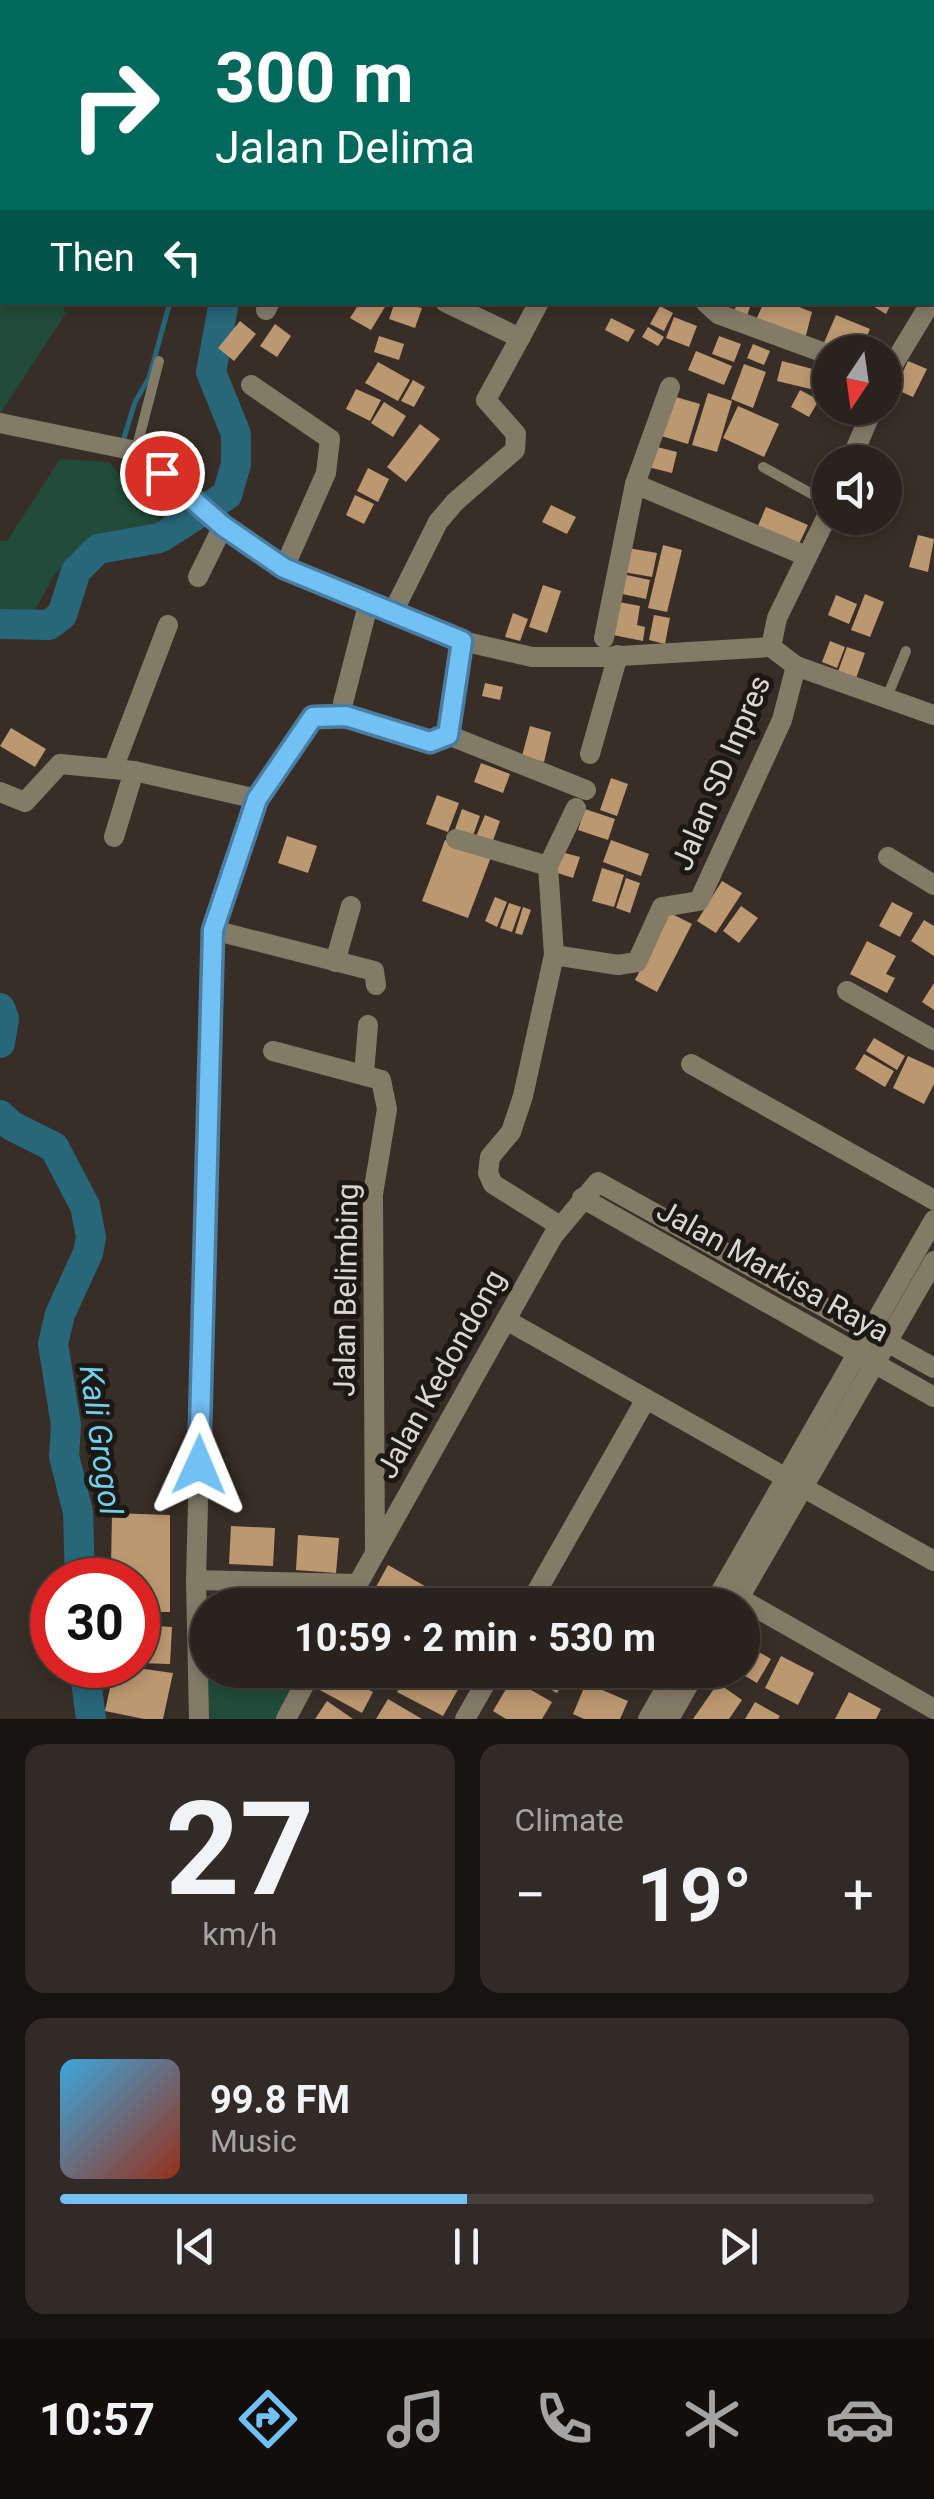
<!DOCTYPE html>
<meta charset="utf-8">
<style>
body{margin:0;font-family:Roboto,sans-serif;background:#322a26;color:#f1f3f6;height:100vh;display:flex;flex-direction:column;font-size:38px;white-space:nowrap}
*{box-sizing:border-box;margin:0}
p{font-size:32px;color:#a5a4a4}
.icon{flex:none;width:55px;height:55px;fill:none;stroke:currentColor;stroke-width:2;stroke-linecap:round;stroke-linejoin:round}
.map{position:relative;height:1719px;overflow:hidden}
.panel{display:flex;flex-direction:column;gap:25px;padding:25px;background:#171310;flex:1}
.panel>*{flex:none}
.top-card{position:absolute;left:0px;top:0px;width:935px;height:305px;box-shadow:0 5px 15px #0003,0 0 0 2px #463f3b;background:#00695c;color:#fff;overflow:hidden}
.needle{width:65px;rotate:193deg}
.fabs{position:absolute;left:812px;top:335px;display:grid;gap:20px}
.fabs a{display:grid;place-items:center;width:90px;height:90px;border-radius:50%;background:#2a221d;box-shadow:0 5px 15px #0003,0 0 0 2px #463f3b;font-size:50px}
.speed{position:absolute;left:30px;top:1558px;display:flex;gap:20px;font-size:50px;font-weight:700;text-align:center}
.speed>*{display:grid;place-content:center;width:130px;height:130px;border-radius:50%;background:#2a221d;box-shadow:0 5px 15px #0003,0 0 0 2px #463f3b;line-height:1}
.speed .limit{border:15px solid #d22;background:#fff;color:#111}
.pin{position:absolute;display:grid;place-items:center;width:85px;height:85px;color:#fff;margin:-42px;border:5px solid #fff;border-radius:50%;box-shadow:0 2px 10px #0007}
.me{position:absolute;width:110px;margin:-55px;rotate:1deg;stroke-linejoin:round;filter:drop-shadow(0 0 8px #0008)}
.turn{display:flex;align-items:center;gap:35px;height:210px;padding:0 50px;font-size:45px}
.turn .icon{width:130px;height:130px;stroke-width:2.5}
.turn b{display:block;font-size:70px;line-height:85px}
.then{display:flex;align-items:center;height:95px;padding:0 50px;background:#0003;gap:20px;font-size:38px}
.big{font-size:75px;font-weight:700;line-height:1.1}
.panel .tile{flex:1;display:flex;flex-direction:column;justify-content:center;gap:15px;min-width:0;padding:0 35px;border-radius:20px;background:#322a26}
.panel .dial{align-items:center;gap:0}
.dial b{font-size:130px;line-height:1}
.song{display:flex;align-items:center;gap:30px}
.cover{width:120px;height:120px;border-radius:15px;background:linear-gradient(135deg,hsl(200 70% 55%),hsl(10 70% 35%))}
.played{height:10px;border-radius:5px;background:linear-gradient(90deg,#72c1f5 50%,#463f3b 50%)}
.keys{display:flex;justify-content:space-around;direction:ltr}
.heat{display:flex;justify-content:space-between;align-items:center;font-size:55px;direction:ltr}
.panel .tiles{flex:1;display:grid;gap:25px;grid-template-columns:1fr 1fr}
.tile:last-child{grid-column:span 2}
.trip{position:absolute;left:190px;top:1588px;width:570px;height:100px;border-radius:50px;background:#2a221d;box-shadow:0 5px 15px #0003,0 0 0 2px #463f3b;font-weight:700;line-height:100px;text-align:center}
.tabs{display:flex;height:160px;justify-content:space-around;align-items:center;background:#110e0c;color:#a5a4a4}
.tabs .icon{width:70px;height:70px}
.tabs .on{color:#72c1f5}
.tabs b{font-size:45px;color:#f1f3f6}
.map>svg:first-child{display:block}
.green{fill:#214c39}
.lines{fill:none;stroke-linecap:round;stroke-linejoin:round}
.stream{stroke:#286679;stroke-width:5}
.river{stroke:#286679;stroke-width:30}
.building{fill:#bc9870}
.lane{stroke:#847b67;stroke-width:10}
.street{stroke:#847b67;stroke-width:20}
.route-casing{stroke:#4a7d9f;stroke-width:25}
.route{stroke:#72c1f5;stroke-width:18}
.labels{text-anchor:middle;stroke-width:10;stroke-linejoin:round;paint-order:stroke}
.street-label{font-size:30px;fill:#dcd6d1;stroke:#1c1814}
.water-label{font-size:32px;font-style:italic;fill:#71d0ee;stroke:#1c1814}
</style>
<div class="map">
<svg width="934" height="1719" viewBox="0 0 934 1719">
<rect width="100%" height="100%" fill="#382e27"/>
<g class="green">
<polygon points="0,192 2,302 63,303 65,314 0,414"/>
<polygon points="60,459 109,462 161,524 76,549 53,577 30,619 0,623 0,541 7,541"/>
<polygon points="352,1588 343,1605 208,1605 208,1670 309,1670 284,1719 199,1719 200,1596"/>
</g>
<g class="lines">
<g class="stream">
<polyline points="123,441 135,402 149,378 170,302"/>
<polyline points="125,460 133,484 179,526"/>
</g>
<g class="river">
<polyline points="402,2 404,0"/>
<polyline points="0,624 49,625 62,615 76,571 98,549 160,538 227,495 236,464 236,434 211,372 224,302"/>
<polyline points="0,1008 4,1019 0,1043"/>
<polyline points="0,1115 12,1126 54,1147 85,1206 91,1237 88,1253 60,1314 53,1344 66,1425 64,1456 78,1512 80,1580"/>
<polyline points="84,1665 91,1719"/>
</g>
</g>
<g class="building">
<polygon points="360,302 388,302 371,330 350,318"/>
<polygon points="395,302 422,308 415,328 389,319"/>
<polygon points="738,302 752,302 746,318 733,313"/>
<polygon points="764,302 786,302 812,312 805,339 756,320"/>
<polygon points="866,302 892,302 886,314"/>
<polygon points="660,306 673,313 664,331 650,324"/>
<polygon points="836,315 870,329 860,352 841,352 823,345"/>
<polygon points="674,317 697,326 689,347 666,338"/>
<polygon points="611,318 635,330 628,342 605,330"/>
<polygon points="240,321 256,334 234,361 218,348"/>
<polygon points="275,324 291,336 277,357 260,346"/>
<polygon points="648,327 664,337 658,346 642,337"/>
<polygon points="379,336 404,344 399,360 374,352"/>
<polygon points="719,336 741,344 734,362 712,354"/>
<polygon points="753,344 770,351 764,365 747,358"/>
<polygon points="696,351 732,366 724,385 688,370"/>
<polygon points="782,361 824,372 819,391 777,381"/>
<polygon points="908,361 927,369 913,397 895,389"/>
<polygon points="378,362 410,380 398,401 365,383"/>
<polygon points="744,364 766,372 753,408 731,399"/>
<polygon points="413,380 425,387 414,407 401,401"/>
<polygon points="356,389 381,400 370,421 346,409"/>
<polygon points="800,390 819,400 809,417 791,407"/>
<polygon points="708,393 732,401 717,452 692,445"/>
<polygon points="669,395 700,404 688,444 658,435"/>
<polygon points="384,402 406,416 393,437 371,423"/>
<polygon points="738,406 779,424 764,457 723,438"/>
<polygon points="420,424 440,439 406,482 387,467"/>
<polygon points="653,446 677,452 672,473 648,467"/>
<polygon points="368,468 389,479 378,502 357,491"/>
<polygon points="355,495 374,504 364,524 346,515"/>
<polygon points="551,505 576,517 567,534 542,522"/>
<polygon points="766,507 808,525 798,546 757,528"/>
<polygon points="918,535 934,539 928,572 909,567"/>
<polygon points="663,545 682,550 667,612 648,608"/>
<polygon points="622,547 657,553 652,577 618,571"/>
<polygon points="617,573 650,580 646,599 613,592"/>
<polygon points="543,585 561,591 547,633 529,627"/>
<polygon points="865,594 884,602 870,637 851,630"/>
<polygon points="836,595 857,604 849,624 828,615"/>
<polygon points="619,602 640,606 637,625 645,627 643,641 613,635"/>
<polygon points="513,613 528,619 520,641 505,637"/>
<polygon points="654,615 670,618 665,644 649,640"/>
<polygon points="830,641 845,647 837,668 822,662"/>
<polygon points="847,647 865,653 854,684 836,677"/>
<polygon points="485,683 503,687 500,700 482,696"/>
<polygon points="530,726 551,732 544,762 522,756"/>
<polygon points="11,728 46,749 35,767 0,746"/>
<polygon points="481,763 510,774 503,793 474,782"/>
<polygon points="611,778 628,784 617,816 600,810"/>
<polygon points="437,795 459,803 448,832 426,824"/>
<polygon points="462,809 480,816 471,841 453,835"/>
<polygon points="585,809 615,819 608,840 578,830"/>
<polygon points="485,815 500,821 491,846 475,839"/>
<polygon points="287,836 317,846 308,873 278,863"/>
<polygon points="445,840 491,857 468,918 422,901"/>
<polygon points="611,840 649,854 641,876 603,862"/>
<polygon points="561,852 580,857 573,878 555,872"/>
<polygon points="602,868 624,875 614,907 592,901"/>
<polygon points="626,878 640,883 630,913 616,908"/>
<polygon points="722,881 742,893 716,933 697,921"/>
<polygon points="495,897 507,902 497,927 485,921"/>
<polygon points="892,902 913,913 900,937 879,926"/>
<polygon points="509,903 521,907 512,932 500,928"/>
<polygon points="741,906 758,918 739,943 723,931"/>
<polygon points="523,907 531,910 522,935 515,933"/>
<polygon points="670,913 692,924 657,992 635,980"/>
<polygon points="924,920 934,926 934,956 911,941"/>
<polygon points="867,941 896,956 886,974 895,978 887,993 850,974"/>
<polygon points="934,983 934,1010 922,1002"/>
<polygon points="874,1038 905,1056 897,1070 866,1051"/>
<polygon points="864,1054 894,1071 885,1087 855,1069"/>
<polygon points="908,1056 934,1068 934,1084 924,1104 893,1088"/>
<polygon points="112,1513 170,1515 170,1612 138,1612 138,1580 121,1580 121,1569 133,1568 111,1568"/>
<polygon points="231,1526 275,1528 273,1566 229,1564"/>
<polygon points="298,1535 339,1538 336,1573 296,1570"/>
<polygon points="388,1565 430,1589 421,1605 387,1605 371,1596"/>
<polygon points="453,1590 482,1605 445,1605"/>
<polygon points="138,1625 172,1627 170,1664 138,1663"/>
<polygon points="742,1642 771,1659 757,1683 735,1670 742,1670"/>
<polygon points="781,1656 814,1673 798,1705 765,1688"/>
<polygon points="115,1665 173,1673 163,1719 144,1719 105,1711"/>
<polygon points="328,1670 373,1692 362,1713 318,1689"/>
<polygon points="355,1670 394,1670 384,1687"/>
<polygon points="409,1670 430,1670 460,1686 443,1716 397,1692"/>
<polygon points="514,1670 570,1670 557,1693"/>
<polygon points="611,1670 649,1670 640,1686"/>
<polygon points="512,1679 552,1702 542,1719 506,1719 493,1711"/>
<polygon points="586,1683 628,1701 620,1719 584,1719 573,1714"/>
<polygon points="718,1683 742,1700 729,1719 693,1719"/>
<polygon points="849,1692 881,1709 876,1719 835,1719"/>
<polygon points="388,1699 422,1719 376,1719"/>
<polygon points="327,1701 353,1719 315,1719"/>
<polygon points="755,1702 780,1716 778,1719 745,1719"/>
</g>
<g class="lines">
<g class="lane">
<polyline points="136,450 159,361"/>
<polyline points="763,467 830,504"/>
<polyline points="887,697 906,651"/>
</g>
<g class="street">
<polyline points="142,0 143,2"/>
<polyline points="625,0 629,2"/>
<polyline points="811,0 816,2"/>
<polyline points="158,2 159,0"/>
<polyline points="301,2 303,0"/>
<polyline points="692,2 694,0"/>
<polyline points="0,51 2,52"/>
<polyline points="0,169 2,170"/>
<polyline points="932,204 934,205"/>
<polyline points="705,302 718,314 830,355"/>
<polyline points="266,310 270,302"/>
<polyline points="520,338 539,302"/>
<polyline points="885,378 931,302"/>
<polyline points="251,385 330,439 326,473 284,568"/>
<polyline points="0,423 136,451 223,526 284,568 462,641 532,657 604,657 771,647"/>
<polyline points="850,462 873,408"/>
<polyline points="635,484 806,556"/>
<polyline points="198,577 223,526"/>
<polyline points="394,610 438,522 455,502 515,450 516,434 486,400 520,338 445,302"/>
<polyline points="604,638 635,484 670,387"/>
<polyline points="771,647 796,666 934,715"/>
<polyline points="771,647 777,618 830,510"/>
<polyline points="343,703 369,601"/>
<polyline points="448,735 586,790"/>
<polyline points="590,754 618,655"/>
<polyline points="113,769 168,625"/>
<polyline points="0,792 25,802 60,764 134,771 257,799"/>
<polyline points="114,837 134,771"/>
<polyline points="456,839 548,866"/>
<polyline points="888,857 934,885"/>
<polyline points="213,930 374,971 376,985"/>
<polyline points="554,955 618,965 637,962 662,907 699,901 782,720 796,666"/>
<polyline points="335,962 351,906"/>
<polyline points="847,991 934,1040"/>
<polyline points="273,1051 381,1080 387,1109 373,1194 375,1552"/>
<polyline points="691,1064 934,1200"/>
<polyline points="364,1074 368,1025"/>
<polyline points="582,1198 934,1397"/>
<polyline points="560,1226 493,1184 488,1173 490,1157 511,1132 523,1096 554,955 548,866 576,808"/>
<polyline points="506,1320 934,1561"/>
<polyline points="196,1580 357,1584"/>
<polyline points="739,1598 934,1709"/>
<polyline points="346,1605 553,1236 598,1182 934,1368"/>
<polyline points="529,1605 646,1399"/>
<polyline points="713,1605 934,1220"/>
<polyline points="735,1605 934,1261"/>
<polyline points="199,1719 196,1580 213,930 257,799 313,717 346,717 430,742 448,735 462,641"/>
<polyline points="286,1719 312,1670"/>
<polyline points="465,1719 493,1670"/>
<polyline points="648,1719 676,1670"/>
<polyline points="669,1719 697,1670"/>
</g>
</g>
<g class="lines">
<defs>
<polyline id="route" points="162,473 223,526 284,568 462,641 448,735 430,742 346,716 313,717 257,799 213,930 199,1465"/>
</defs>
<use href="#route" class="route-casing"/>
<use href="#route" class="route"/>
</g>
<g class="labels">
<g class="street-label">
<text transform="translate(721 773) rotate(-67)" y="10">Jalan SD Inpres</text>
<text transform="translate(773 1271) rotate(29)" y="10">Jalan Markisa Raya</text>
<text transform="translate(346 1290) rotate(-89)" y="10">Jalan Belimbing</text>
<text transform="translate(441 1374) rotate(-61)" y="10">Jalan Kedondong</text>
</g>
<g class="water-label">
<text transform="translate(101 1440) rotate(82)" y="11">Kali Grogol</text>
</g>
</g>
</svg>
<div class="fabs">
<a><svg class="needle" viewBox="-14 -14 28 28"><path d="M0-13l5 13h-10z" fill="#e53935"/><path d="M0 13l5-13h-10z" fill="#a5a4a4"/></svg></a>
<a><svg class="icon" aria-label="sound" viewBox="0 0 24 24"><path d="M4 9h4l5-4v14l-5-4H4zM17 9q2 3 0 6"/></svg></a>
</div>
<div class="speed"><div class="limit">30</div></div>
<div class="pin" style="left:162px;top:473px;background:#d93025"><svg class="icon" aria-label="arrive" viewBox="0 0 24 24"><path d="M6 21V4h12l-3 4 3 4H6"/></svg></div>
<svg class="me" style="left:199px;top:1465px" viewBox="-20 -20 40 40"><path d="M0-17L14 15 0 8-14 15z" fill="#72c1f5" stroke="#fff" stroke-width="4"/></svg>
<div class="trip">10:59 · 2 min · 530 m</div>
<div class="top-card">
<div class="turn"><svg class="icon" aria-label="right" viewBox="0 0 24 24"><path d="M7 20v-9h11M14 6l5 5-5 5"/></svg><div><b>300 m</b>Jalan Delima</div></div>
<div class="then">Then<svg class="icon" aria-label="left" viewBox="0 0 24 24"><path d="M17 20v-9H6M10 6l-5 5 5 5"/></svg></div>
</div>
</div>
<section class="panel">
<div class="tiles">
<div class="tile dial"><b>27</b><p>km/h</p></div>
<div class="tile"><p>Climate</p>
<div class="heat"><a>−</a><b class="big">19°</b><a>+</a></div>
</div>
<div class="tile">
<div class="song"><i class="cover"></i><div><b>99.8 FM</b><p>Music</p></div></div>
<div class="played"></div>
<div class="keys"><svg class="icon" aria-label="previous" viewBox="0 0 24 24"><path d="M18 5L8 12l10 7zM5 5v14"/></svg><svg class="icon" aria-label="pause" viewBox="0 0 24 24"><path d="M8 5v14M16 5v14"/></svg><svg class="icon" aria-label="next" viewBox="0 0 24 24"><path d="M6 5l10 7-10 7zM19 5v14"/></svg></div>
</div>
</div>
</section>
<nav class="tabs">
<b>10:57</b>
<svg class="icon on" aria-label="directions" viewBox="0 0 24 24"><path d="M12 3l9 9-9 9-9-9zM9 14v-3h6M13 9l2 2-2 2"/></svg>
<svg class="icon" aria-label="music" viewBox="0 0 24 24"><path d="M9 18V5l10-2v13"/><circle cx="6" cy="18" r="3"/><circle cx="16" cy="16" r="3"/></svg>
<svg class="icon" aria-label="phone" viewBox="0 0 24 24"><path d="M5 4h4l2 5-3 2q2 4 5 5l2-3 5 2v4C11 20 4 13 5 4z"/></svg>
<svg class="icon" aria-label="climate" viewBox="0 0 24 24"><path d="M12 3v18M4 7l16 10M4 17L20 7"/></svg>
<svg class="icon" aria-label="car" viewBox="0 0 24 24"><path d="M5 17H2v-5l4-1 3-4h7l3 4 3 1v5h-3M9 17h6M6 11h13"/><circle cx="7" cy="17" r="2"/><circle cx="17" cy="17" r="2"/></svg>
</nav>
